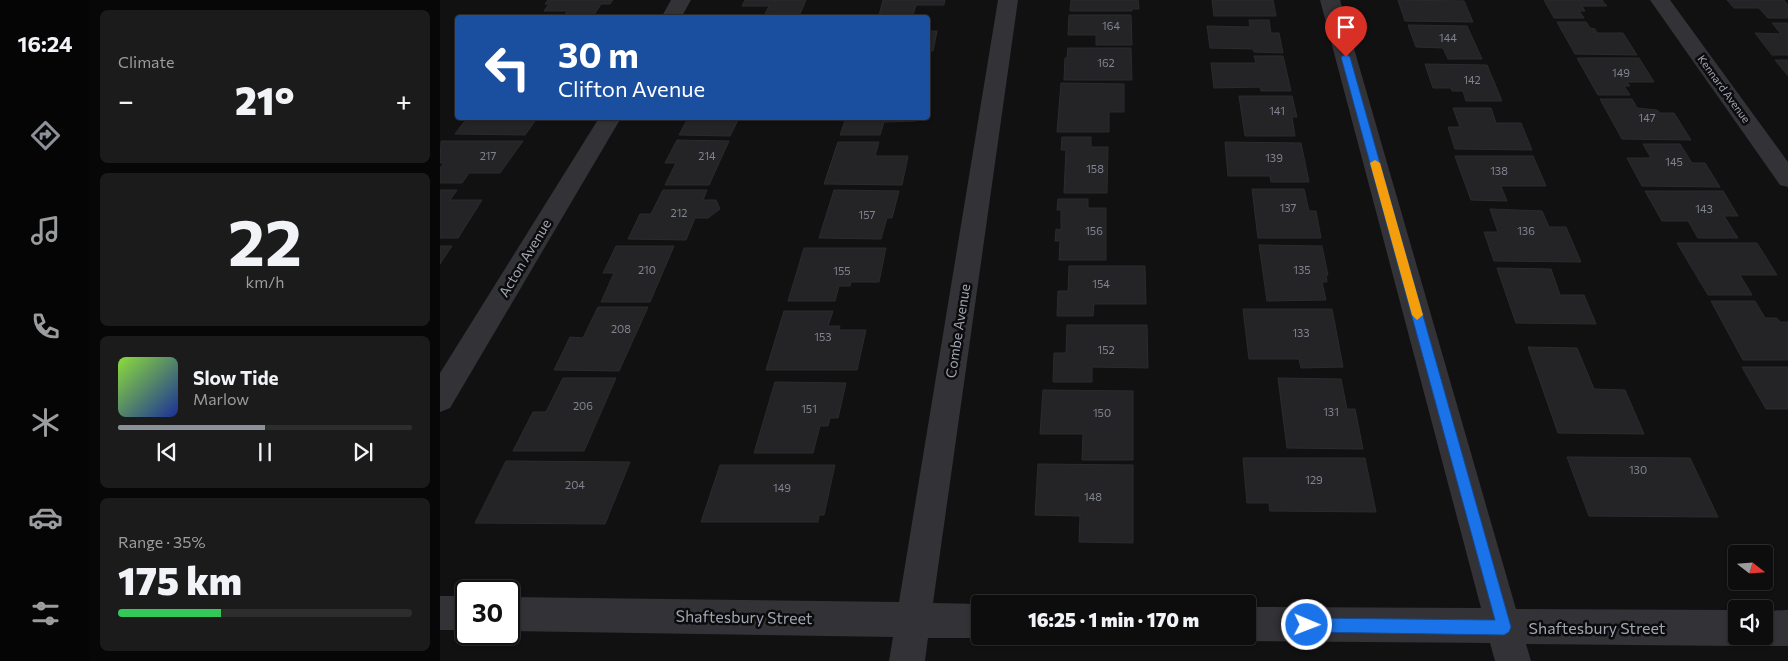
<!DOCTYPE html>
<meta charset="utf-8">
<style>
body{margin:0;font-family:Commissioner,sans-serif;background:#1b1b1c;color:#f1f3f6;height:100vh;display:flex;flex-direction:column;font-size:19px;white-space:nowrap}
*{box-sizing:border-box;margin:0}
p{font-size:16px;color:#9a9c9e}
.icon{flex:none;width:28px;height:28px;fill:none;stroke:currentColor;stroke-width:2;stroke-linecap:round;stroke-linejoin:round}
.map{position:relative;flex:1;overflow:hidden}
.details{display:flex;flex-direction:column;gap:10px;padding:10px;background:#070708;width:350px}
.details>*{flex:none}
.top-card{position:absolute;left:15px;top:15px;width:475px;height:105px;border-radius:5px;box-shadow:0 1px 4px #0004,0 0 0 1px #2d2d2e;background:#1a4fa0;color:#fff;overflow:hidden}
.needle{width:32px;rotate:107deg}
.fabs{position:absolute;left:1288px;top:545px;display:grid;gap:10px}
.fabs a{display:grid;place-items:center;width:45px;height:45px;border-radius:5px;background:#0d0d0e;box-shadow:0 1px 4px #0004,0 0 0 1px #2d2d2e;font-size:25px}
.speed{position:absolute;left:15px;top:580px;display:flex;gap:10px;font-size:25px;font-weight:700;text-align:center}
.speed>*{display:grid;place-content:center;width:65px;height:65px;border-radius:50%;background:#0d0d0e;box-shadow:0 1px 4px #0004,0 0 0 1px #2d2d2e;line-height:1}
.speed .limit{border:2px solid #111;border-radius:8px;background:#fff;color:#111}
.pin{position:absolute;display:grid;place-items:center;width:42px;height:42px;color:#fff;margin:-51px -21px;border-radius:50% 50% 50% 0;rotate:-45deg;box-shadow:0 0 5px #0007}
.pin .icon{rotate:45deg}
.me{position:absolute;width:55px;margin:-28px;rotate:91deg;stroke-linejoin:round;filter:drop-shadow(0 0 4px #0008)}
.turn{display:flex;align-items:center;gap:18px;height:105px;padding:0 20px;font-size:22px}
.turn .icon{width:65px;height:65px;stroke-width:2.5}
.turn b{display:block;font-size:35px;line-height:42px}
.big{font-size:38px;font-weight:800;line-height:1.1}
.details .tile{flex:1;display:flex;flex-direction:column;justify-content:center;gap:8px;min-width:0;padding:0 18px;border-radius:8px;background:#1b1b1c}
.details .dial{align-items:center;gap:0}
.dial b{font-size:65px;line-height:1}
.song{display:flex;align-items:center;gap:15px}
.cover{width:60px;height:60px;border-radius:8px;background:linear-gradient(135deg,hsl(90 70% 55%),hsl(230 70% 35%))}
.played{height:5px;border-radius:2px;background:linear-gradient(90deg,#8c9099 50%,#2d2d2e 50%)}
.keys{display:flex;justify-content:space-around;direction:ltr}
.heat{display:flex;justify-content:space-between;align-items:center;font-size:28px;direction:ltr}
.charge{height:8px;border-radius:4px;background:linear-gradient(90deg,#34c759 35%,#2d2d2e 0)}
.trip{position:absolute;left:531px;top:595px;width:285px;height:50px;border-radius:5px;background:#0d0d0e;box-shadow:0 1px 4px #0004,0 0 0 1px #2d2d2e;font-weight:800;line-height:50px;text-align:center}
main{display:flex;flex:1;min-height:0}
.tabs{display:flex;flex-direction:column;width:90px;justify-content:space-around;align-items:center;background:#050506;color:#9a9c9e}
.tabs .icon{width:35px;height:35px}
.tabs .on{color:#8c9099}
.tabs b{font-size:22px;color:#f1f3f6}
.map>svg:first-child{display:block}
.building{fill:#242426;stroke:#2b2b2e}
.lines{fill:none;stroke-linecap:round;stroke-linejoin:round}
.minor{fill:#323237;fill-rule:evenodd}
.route{fill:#1a73e8;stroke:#114b97}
.slow{fill:#f59e0b}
.labels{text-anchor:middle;stroke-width:5;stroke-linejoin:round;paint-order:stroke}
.number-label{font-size:11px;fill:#818490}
.far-street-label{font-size:11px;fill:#a1a5b4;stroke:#0c0c0d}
.street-label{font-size:14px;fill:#a1a5b4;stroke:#0c0c0d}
.near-street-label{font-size:16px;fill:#a1a5b4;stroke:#0c0c0d}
</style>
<main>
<nav class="tabs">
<b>16:24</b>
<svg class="icon on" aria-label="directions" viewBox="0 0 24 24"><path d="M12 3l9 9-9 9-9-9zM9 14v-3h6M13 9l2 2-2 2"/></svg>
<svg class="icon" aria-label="music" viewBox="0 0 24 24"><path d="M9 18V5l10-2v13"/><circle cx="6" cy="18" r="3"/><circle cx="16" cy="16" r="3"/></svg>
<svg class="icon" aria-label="phone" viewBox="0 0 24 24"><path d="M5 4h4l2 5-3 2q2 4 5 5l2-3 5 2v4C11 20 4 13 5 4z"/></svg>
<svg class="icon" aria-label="climate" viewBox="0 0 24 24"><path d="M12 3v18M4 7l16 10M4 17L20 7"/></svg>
<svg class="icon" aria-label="car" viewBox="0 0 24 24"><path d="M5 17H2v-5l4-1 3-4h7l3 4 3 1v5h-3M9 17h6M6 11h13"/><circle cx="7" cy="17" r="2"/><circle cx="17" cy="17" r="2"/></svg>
<svg class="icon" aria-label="filters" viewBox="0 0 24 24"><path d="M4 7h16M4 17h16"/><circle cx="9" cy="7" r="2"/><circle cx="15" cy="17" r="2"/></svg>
</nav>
<section class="details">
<div class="tile"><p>Climate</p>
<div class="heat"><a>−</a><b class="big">21°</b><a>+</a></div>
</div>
<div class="tile dial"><b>22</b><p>km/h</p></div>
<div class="tile">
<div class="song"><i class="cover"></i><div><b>Slow Tide</b><p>Marlow</p></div></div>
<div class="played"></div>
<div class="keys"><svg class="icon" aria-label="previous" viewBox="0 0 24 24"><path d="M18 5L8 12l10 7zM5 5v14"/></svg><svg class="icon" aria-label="pause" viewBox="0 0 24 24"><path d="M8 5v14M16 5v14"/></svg><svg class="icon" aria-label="next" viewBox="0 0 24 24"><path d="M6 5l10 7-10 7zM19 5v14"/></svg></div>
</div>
<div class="tile"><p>Range · 35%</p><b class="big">175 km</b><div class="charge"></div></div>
</section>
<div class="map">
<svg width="1348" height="661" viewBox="0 0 1348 661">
<rect width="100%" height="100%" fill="#111112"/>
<g class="building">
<polygon points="108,0 173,0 170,4 161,4 154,15 125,15 127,11 104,11 109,4 105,4"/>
<polygon points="305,0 366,0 360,14 325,14 329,6 302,6"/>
<polygon points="443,0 505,0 504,5 476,5 473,15 439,15"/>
<polygon points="631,0 698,0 699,9 692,9 692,11 630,11"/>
<polygon points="772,0 833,0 836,16 774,16"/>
<polygon points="958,0 1024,1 1033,22 965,21"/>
<polygon points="1104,0 1162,0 1167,6 1142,6 1145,11 1139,11 1144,18 1114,18"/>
<polygon points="1287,0 1344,0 1348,5 1348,18 1328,18 1319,8 1294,8"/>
<polygon points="629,15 691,15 692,45 656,45 656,35 628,35"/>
<polygon points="809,20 829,20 831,33 839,33 843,53 814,52 813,49 770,48 767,26 810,27"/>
<polygon points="1117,22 1146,22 1150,28 1155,29 1157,33 1183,33 1197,55 1135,54"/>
<polygon points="1332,23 1348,23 1348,55 1332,55 1315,33 1341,34"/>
<polygon points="968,25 1027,26 1042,59 1008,59 1003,48 976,47"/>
<polygon points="488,31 497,31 493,51 488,51"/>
<polygon points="628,48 691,48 692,80 624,80 625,58 627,58"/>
<polygon points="814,56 843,56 851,91 821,91 820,87 774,88 771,63 816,63"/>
<polygon points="1137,58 1199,58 1214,82 1187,82 1190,86 1184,86 1190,95 1158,95"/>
<polygon points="1335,60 1348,60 1348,76"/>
<polygon points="985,64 1047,65 1062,101 1026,101 1023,91 1012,91 1011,88 993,88"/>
<polygon points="621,83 684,84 684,112 669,112 669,132 617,132"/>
<polygon points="799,96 852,96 857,117 852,117 855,136 805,136"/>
<polygon points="1160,99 1192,99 1197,108 1217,110 1220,113 1234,113 1251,140 1182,139"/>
<polygon points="1013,108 1051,108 1056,123 1081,123 1092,150 1015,149 1008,127 1020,127"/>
<polygon points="27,118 97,118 85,135 15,134"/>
<polygon points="248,118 299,118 290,136 239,135"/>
<polygon points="406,118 477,118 476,121 444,122 440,135 400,135"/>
<polygon points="622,137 651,137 651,147 668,147 667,193 624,193 626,150 621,150"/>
<polygon points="237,140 289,141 269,185 225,185 236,163 225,163"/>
<polygon points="1,141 83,141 60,173 29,173 22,183 0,183 0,168 4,163 0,163"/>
<polygon points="398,142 439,142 435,156 468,156 462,185 384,184"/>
<polygon points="785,142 861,143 869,182 831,182 830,176 788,176"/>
<polygon points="1203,144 1240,144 1252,163 1265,163 1280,187 1202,186 1187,158 1211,158"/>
<polygon points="1015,156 1093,156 1106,186 1061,186 1067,201 1031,200"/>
<polygon points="812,189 864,189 869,211 876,211 881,238 818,238"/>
<polygon points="0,190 17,190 10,200 42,200 18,238 0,238"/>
<polygon points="223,190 267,190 263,200 276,200 280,209 268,218 255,218 246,240 188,239 200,214 211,214"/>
<polygon points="394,190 459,191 452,218 447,218 441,239 379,238"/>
<polygon points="1205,191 1283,191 1298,216 1284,216 1298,238 1258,238 1248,221 1222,221"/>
<polygon points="618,199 648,199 648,208 666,208 666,260 619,260 620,241 615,241 616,229 621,230 621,210 617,210"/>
<polygon points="1050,209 1102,211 1109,227 1126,227 1141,262 1054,261 1044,232 1058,232"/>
<polygon points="1237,243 1317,243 1337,275 1300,275 1312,295 1268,295"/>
<polygon points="819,245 882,246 888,275 886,275 887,282 882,282 886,300 827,301"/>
<polygon points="0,246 12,246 0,264"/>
<polygon points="176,246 234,246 210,302 161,302 174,273 163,273"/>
<polygon points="364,248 446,248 439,282 411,282 410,286 399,286 395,301 348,301"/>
<polygon points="629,266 705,266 706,304 654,304 653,316 617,316 618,291 628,291"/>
<polygon points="1057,268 1111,269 1120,295 1144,295 1156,324 1076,323"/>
<polygon points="1271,301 1315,301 1325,318 1337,318 1340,322 1348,322 1348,360 1303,360"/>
<polygon points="158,307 208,307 179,371 114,370 130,337 143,338"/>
<polygon points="803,309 892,309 903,367 861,368 859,359 809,359"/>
<polygon points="344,311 393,311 388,326 400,326 399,330 426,330 417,370 326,370"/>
<polygon points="627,325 707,325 708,368 652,367 652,382 613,382 614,353 626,353"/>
<polygon points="1088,347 1137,348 1154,389 1185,390 1204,434 1118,433"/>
<polygon points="1302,367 1348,367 1348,409 1326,409"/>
<polygon points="123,378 176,378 144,451 73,451 93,412 106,412"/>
<polygon points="838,378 901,379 907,409 915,409 923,449 847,448"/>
<polygon points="335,382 406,383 398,418 390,418 388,426 380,426 373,453 314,453"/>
<polygon points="603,390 693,391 693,460 642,460 643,434 600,434"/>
<polygon points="1127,457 1250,458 1278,517 1149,516"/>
<polygon points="803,458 925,458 936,512 830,511 829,503 807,503"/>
<polygon points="66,461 190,462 165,524 35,523"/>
<polygon points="598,464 693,465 693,543 639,542 640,516 595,515"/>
<polygon points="280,465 395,465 384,515 379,515 378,522 261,522"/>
</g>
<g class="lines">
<g class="minor">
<polygon points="231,0 251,0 241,18 221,18"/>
<polygon points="558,0 578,0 493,603 540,604 540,636 545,636 540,638 488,638 485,661 449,661 453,637 69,631 69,597 459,602"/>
<polygon points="880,0 900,0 1076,609 1296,610 1296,636 1324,636 1324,611 1348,610 1348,646 1324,646 1312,640 1310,637 1308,640 1296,646 1086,644 1091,661 1055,661 1050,643 808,641 796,636 808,636 808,607 1041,608"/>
<polygon points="1210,0 1230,0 1348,162 1348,187 1340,185"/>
<polygon points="159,118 181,118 10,408 0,412 0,373"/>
<rect x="0" y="596" width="26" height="34"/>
</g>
</g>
<polygon class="route" points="906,54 910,57 1071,627 1069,632 1064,635 867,632 862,630 860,625 862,620 867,618 1055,620 901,57"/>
<polygon class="slow" points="935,160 940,163 983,315 977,320 972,315 930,163"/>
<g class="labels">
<g class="number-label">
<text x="671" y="30">164</text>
<text x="1008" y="42">144</text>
<text x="666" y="67">162</text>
<text x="1181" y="77">149</text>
<text x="1032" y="84">142</text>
<text x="837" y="115">141</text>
<text x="1207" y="122">147</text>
<text x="48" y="160">217</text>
<text x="267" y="160">214</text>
<text x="834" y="162">139</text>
<text x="1234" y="166">145</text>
<text x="655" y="173">158</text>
<text x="1059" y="175">138</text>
<text x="848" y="212">137</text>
<text x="1264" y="213">143</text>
<text x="239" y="217">212</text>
<text x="427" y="219">157</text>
<text x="654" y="235">156</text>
<text x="1086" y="235">136</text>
<text x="207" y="274">210</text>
<text x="862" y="274">135</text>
<text x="402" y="275">155</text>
<text x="661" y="288">154</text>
<text x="181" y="333">208</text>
<text x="861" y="337">133</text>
<text x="383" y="341">153</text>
<text x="666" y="354">152</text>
<text x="143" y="410">206</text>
<text x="369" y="413">151</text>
<text x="891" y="416">131</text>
<text x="662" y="417">150</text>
<text x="1198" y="474">130</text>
<text x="874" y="484">129</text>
<text x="135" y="489">204</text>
<text x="342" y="492">149</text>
<text x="653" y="501">148</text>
</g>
<g class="far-street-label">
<text transform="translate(1284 89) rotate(54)" y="4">Kennard Avenue</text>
</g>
<g class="street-label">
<text transform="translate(85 258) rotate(-59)" y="5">Acton Avenue</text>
<text transform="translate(518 331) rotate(-81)" y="5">Combe Avenue</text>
</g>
<g class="near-street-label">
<text transform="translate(304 617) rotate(1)" y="6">Shaftesbury Street</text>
<text x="1157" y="634">Shaftesbury Street</text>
</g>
</g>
</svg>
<div class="fabs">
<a><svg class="needle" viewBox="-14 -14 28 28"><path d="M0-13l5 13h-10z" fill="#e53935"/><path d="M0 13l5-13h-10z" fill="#9a9c9e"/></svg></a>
<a><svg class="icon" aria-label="sound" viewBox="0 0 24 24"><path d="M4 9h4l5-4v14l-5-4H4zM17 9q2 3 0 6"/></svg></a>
</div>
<div class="speed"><div class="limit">30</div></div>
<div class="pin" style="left:906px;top:57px;background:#d93025"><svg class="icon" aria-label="arrive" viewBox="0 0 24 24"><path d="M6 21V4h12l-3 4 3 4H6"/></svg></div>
<svg class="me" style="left:867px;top:625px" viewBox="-20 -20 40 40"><circle r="17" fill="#1a73e8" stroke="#fff" stroke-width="3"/><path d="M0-11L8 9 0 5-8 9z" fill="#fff"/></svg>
<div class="trip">16:25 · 1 min · 170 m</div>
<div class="top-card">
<div class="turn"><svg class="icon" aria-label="left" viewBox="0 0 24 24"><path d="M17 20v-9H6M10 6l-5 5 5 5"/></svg><div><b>30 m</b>Clifton Avenue</div></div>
</div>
</div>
</main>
